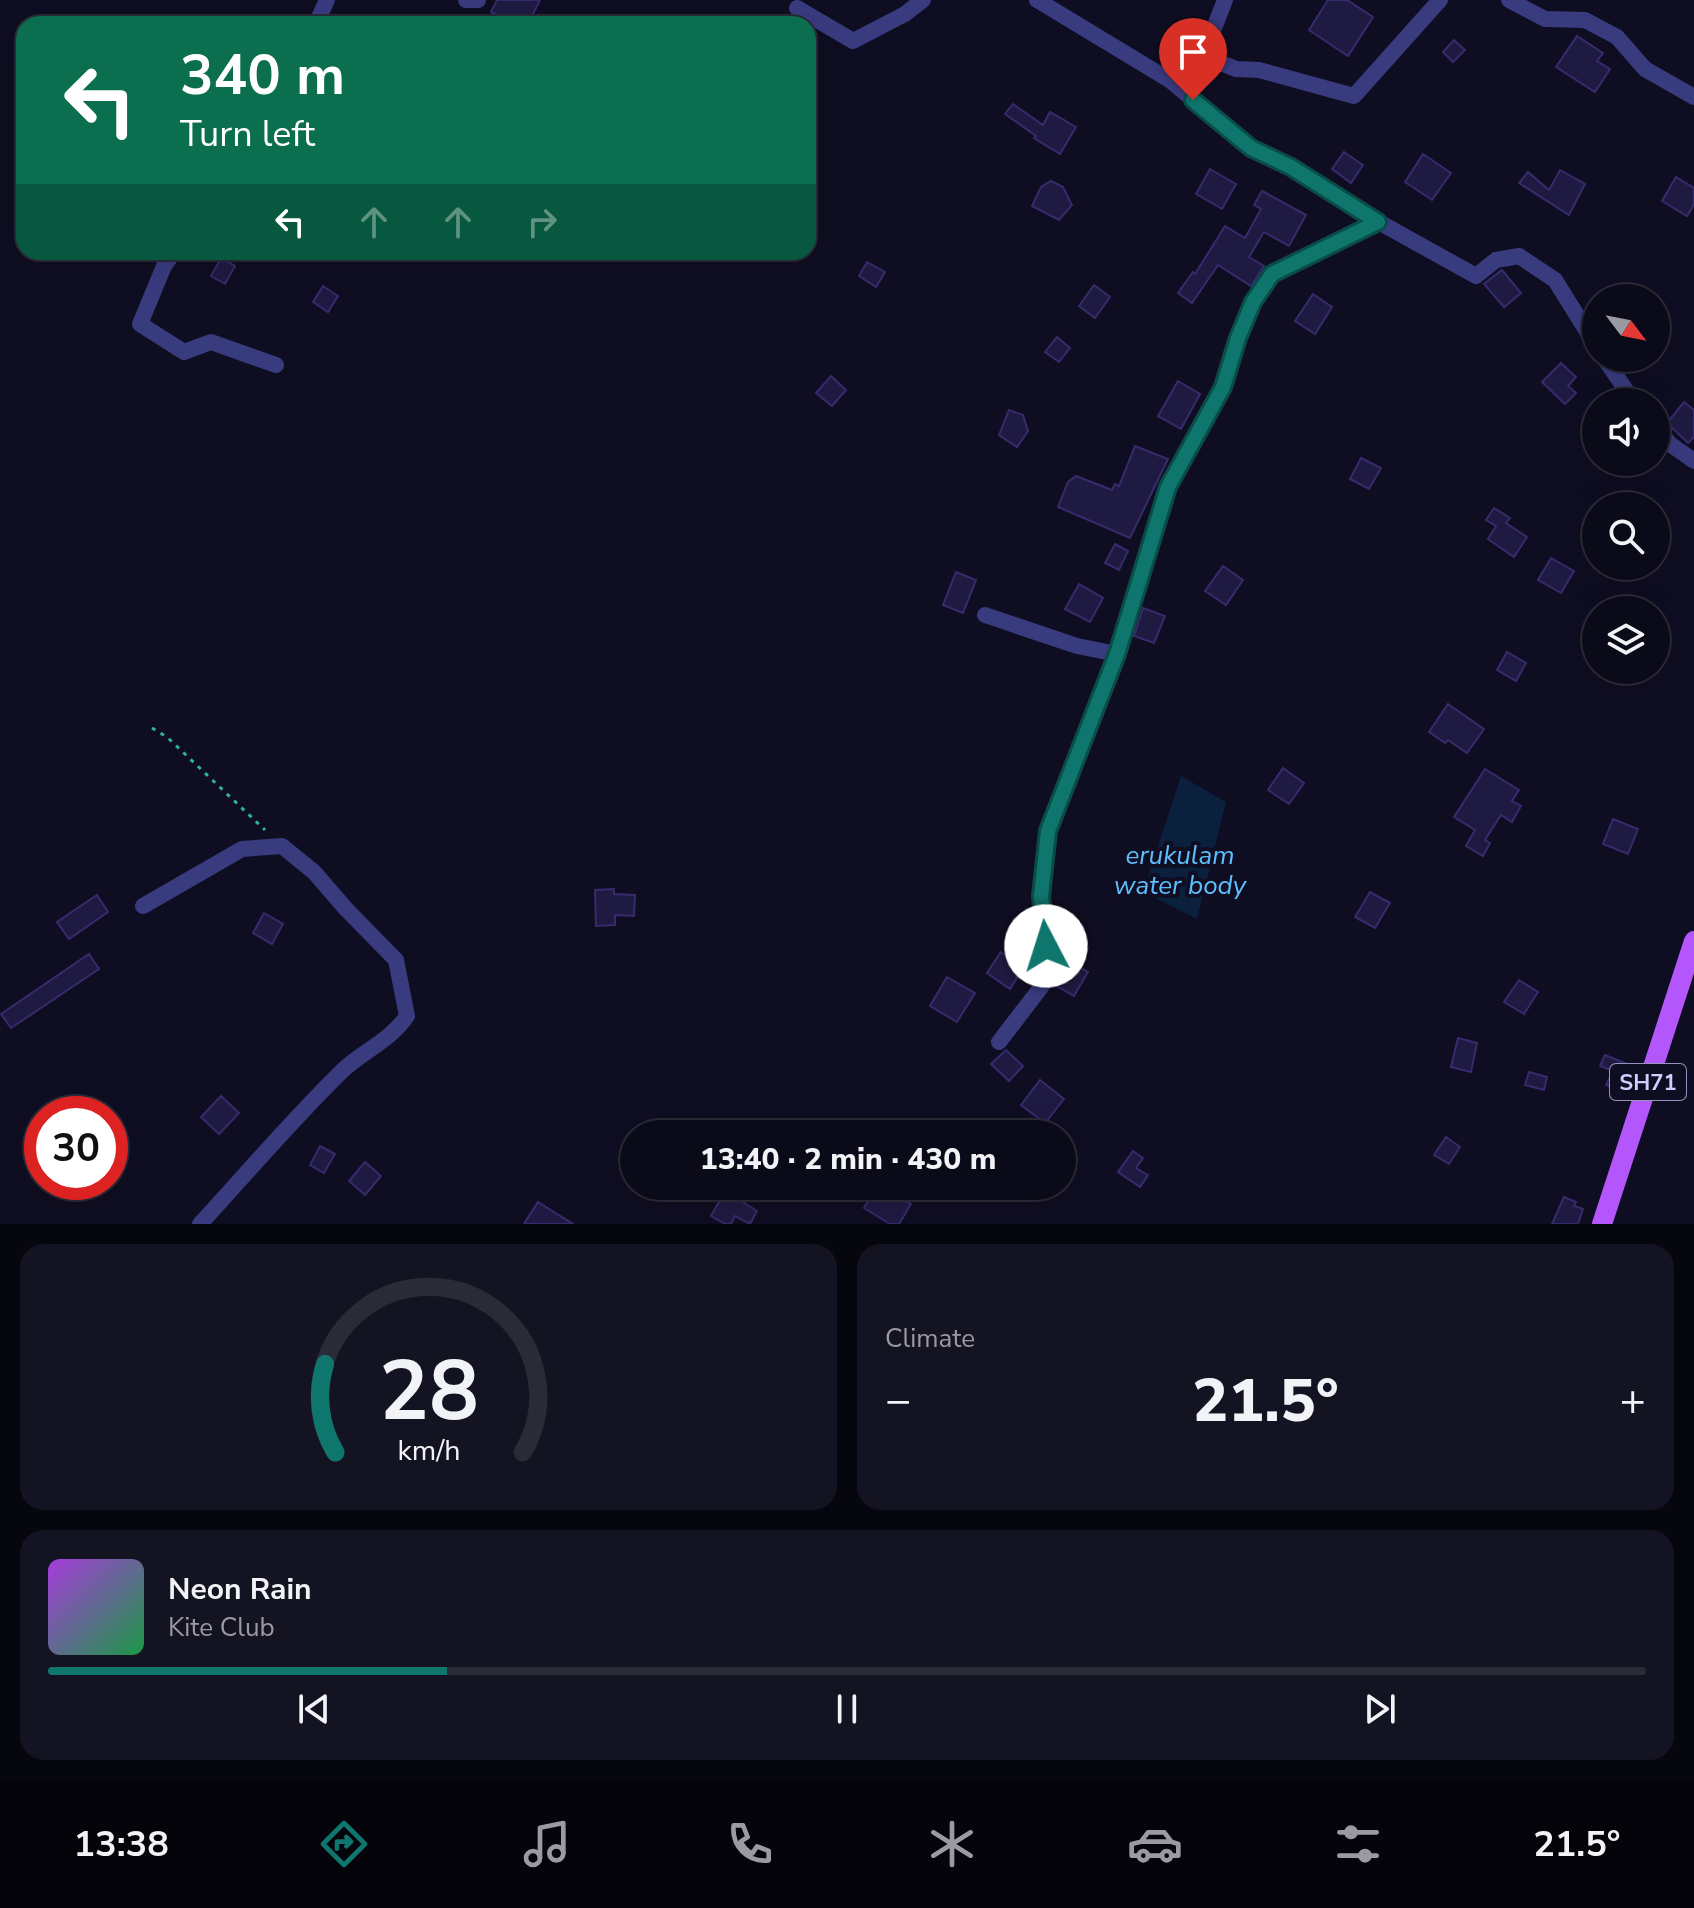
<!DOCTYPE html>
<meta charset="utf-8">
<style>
body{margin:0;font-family:"Nunito Sans",sans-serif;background:#141322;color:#f1f3f6;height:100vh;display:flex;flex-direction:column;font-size:30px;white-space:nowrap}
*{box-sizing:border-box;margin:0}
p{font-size:26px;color:#9a9aa2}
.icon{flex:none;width:44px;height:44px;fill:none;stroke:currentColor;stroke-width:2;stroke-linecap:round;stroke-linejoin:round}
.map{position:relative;height:1224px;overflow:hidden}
.sheet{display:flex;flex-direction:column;gap:20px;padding:20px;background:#06060e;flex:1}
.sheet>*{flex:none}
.hud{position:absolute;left:16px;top:16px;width:800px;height:244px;border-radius:24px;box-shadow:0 8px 32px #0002,0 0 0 2px #2b2b38;background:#0b6e4f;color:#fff;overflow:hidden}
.needle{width:52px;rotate:122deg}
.tools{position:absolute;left:1582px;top:284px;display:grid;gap:16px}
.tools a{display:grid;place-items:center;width:88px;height:88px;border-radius:50%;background:#0b0a19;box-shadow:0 8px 32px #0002,0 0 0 2px #2b2b38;font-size:40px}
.speed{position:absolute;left:24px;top:1096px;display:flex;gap:16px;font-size:40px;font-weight:700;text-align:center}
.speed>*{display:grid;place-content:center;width:104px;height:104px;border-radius:50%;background:#0b0a19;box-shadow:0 8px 32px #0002,0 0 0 2px #2b2b38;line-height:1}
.speed .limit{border:12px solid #d22;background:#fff;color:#111}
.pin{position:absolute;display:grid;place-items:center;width:68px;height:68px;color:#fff;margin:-82px -34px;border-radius:50% 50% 50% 0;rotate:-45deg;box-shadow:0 0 8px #0007}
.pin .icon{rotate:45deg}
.me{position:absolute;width:88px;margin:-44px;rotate:355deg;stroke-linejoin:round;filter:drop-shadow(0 0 6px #0008)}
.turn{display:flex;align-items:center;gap:28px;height:168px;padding:0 32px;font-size:36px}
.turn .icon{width:104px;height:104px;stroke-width:2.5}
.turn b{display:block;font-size:56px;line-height:68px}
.lanes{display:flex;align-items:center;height:76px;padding:0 32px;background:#0003;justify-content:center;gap:40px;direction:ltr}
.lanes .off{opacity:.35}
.big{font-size:60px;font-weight:800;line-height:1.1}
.sheet .tile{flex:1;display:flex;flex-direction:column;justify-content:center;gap:12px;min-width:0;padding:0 28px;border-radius:24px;background:#141322}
.sheet .dial{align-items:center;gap:0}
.dial svg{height:208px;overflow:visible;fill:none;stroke:#2b2b38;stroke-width:7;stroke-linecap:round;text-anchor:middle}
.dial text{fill:#f1f3f6;stroke:none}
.song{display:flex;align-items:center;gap:24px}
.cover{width:96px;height:96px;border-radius:12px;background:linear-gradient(135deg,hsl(280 70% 55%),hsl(140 70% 35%))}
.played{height:8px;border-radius:4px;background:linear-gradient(90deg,#0f766e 25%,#2b2b38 25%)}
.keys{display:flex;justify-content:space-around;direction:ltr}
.heat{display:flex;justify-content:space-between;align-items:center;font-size:44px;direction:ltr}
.sheet .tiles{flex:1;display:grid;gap:20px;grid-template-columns:1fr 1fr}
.tile:last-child{grid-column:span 2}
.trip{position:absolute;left:620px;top:1120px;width:456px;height:80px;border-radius:40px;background:#0b0a19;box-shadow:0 8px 32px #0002,0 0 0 2px #2b2b38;font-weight:800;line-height:80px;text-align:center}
.tab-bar{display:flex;height:128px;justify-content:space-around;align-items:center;background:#04040a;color:#9a9aa2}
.tab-bar .icon{width:56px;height:56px}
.tab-bar .current{color:#0f766e}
.tab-bar b{font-size:36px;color:#f1f3f6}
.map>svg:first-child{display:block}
.water{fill:#0a203d}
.building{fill:#1f1a41;stroke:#352c6d;stroke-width:2}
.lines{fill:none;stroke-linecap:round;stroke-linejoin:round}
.path{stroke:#30b0a0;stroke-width:3;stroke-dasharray:4 6;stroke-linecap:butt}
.minor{stroke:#393b7f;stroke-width:16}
.primary{stroke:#b357fc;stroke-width:20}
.route-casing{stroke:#0a4d48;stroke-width:20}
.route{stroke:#0f766e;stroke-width:14}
.labels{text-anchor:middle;stroke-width:8;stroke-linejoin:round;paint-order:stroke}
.shield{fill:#0f0d21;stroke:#9694bc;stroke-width:2}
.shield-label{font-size:22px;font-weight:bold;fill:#d0cefe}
.water-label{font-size:26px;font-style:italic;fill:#5ebefc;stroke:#0f0d21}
</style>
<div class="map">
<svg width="1694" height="1224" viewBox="0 0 1694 1224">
<rect width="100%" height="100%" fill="#0f0d21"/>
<polygon class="water" points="1181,776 1226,802 1197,919 1143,892"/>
<g class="building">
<polygon points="497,0 540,0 528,24 514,24 491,12"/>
<polygon points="1328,0 1347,0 1373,17 1348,56 1309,30"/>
<polygon points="1577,36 1603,53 1597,61 1610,69 1595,92 1556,67"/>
<polygon points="1454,40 1465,50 1453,62 1443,52"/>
<polygon points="1013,104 1043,125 1050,112 1076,127 1060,154 1034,138 1036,136 1005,114"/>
<polygon points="1344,152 1363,165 1351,183 1332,169"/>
<polygon points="1423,154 1451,173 1432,200 1405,182"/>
<polygon points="1210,169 1236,184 1222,209 1196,194"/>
<polygon points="1560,170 1585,184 1569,215 1519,183 1528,172 1549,190"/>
<polygon points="1676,177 1694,188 1694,204 1687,216 1662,201"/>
<polygon points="1051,181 1063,187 1072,205 1059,220 1032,206 1041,187"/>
<polygon points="1262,191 1306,215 1289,246 1264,232 1249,257 1264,266 1251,286 1218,265 1192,303 1178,293 1193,272 1195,274 1225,226 1245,238 1261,209 1254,205"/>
<polygon points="221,258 235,266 225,284 211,276"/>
<polygon points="867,262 885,272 876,287 859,276"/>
<polygon points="1502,270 1521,293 1504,307 1484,284"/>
<polygon points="1094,285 1110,297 1095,318 1079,306"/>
<polygon points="323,286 338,296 328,312 313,302"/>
<polygon points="1313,294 1332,307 1315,334 1295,321"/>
<polygon points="1057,337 1070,348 1059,362 1045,352"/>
<polygon points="1561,363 1576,377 1568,386 1576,393 1565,404 1542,382"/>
<polygon points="831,376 846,390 832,406 816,393"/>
<polygon points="1178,381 1200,394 1181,429 1158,416"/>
<polygon points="1684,402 1694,410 1694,437 1688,443 1667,423"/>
<polygon points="1009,410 1023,415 1028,431 1017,447 999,435"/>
<polygon points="1135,446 1168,459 1130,538 1058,507 1068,482 1076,476 1112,490 1115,484 1119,486"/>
<polygon points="1361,458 1381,468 1369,489 1350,479"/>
<polygon points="1494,508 1510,518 1506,523 1527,537 1514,557 1488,539 1496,526 1486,520"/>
<polygon points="1115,544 1128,551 1119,570 1105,563"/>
<polygon points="1551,558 1574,571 1561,593 1538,580"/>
<polygon points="1223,566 1243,580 1226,605 1205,591"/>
<polygon points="956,572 976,580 963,613 943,605"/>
<polygon points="1079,584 1103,598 1090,622 1065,609"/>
<polygon points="1143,608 1165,616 1154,643 1134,636"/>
<polygon points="1507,652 1526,663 1516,681 1497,670"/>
<polygon points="1448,704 1484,729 1467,753 1448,740 1445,743 1429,732"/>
<polygon points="1283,768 1304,783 1289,804 1268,790"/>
<polygon points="1485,769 1519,790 1512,801 1521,806 1512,822 1501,815 1485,840 1490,843 1483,856 1466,846 1475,830 1454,817"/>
<polygon points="1613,819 1638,829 1628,854 1603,844"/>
<polygon points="614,889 614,894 635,895 634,916 615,915 615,925 596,926 595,890"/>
<polygon points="1370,892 1390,903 1375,928 1355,917"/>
<polygon points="97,895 108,912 69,939 57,922"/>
<polygon points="264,913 283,924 272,944 253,933"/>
<polygon points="1001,952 1024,967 1010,989 987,973"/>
<polygon points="89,954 99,969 11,1028 1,1014"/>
<polygon points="1066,960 1088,972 1074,996 1053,984"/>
<polygon points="947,977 975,993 957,1022 930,1006"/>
<polygon points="1519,980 1538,992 1524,1014 1504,1002"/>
<polygon points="1458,1038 1477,1043 1471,1072 1451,1067"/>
<polygon points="1006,1050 1023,1066 1009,1081 991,1064"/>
<polygon points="1605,1055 1632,1066 1617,1090 1606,1085 1613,1071 1600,1066"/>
<polygon points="1529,1072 1547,1077 1544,1090 1525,1085"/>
<polygon points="1040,1080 1064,1099 1045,1123 1021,1105"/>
<polygon points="221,1096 239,1113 219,1134 201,1117"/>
<polygon points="1446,1137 1460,1147 1449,1164 1434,1155"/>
<polygon points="320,1146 335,1154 324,1173 310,1165"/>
<polygon points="1133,1151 1143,1158 1136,1168 1148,1175 1140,1187 1118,1172"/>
<polygon points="365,1162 381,1176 365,1195 349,1181"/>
<polygon points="728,1186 734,1186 749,1195 744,1203 757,1211 750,1224 735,1216 731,1224 725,1224 711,1216"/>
<polygon points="877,1186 911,1204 899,1224 890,1224 864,1208"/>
<polygon points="1564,1197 1576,1202 1574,1206 1583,1209 1578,1224 1552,1224"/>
<polygon points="538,1202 573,1224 524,1224"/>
</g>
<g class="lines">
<polyline class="path" points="152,728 167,737 265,830"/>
<g class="minor">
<polyline points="466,0 478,0"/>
<polyline points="1037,0 1171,81 1251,148 1291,167 1368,216 1476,276 1496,260 1519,256 1555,280 1596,346"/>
<polyline points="1225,0 1203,56 1236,69 1259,70 1354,96 1440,0"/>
<polyline points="1509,0 1545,19 1585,20 1617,37 1645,69 1694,97"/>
<polyline points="797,8 853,41 905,14 923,0"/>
<polyline points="316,24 327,0"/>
<polyline points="174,252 164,266 140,324 184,352 211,342 276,365"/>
<polyline points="1604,358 1634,402"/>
<polyline points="1656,427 1670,444 1694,461"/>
<polyline points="985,615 1077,646 1117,654 1168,487 1223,387 1238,338 1253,302 1272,274 1378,222"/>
<path d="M143,906l99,-57 40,-3 32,26 32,37 50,51 11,56c-15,23 -45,36 -65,55 -50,49 -95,102 -142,153"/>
<polyline points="999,1042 1042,986 1046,946 1041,896 1048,831 1117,654"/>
</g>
<polyline class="primary" points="1602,1224 1694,941"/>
</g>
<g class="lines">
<defs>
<polyline id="route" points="1046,946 1041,896 1048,831 1117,654 1168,487 1223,387 1238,338 1253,302 1272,274 1378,222 1291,167 1251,148 1193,100"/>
</defs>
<use href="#route" class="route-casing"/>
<use href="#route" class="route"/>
</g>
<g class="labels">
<rect class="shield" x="1610" y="1064" width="76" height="36" rx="6"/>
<g class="shield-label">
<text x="1648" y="1090">SH71</text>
</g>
<g class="water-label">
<text x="1180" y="864">erukulam<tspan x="1180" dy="30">water body</tspan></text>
</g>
</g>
</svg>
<div class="tools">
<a><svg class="needle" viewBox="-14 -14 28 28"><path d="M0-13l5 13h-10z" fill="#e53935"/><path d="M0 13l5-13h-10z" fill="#9a9aa2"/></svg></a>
<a><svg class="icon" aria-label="sound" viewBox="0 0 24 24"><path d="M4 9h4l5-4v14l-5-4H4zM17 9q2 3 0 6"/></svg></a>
<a><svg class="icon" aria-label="search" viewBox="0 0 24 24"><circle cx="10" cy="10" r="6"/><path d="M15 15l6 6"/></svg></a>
<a><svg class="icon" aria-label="layers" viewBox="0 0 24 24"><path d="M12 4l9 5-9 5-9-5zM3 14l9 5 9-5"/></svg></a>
</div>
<div class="speed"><div class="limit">30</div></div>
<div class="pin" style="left:1193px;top:100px;background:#d93025"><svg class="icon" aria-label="arrive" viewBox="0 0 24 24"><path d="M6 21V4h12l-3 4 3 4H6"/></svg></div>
<svg class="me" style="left:1046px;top:946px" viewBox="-20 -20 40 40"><circle r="19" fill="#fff"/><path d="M0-13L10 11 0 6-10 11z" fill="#0f766e"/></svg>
<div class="trip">13:40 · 2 min · 430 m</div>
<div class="hud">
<div class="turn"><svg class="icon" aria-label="left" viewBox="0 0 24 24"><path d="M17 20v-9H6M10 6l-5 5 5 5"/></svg><div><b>340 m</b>Turn left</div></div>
<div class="lanes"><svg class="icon" aria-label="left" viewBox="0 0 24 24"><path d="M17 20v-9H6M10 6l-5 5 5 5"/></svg><svg class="icon off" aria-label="ahead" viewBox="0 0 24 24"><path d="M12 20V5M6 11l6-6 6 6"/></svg><svg class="icon off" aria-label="ahead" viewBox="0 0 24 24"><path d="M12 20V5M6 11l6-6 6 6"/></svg><svg class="icon off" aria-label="right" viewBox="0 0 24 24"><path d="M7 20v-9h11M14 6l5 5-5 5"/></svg></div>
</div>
</div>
<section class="sheet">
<div class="tiles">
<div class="tile dial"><svg viewBox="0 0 100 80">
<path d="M14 69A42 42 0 1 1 86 69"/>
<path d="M14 69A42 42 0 0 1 10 35" stroke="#0f766e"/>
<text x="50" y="56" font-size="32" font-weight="700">28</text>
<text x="50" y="72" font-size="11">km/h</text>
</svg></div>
<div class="tile"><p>Climate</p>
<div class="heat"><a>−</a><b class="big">21.5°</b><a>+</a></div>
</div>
<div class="tile">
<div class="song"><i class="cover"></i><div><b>Neon Rain</b><p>Kite Club</p></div></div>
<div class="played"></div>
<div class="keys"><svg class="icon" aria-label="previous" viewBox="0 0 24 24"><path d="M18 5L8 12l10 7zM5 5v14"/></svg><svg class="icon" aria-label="pause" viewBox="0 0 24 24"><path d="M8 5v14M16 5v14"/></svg><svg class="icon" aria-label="next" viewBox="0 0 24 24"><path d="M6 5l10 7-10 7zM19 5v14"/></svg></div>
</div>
</div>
</section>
<nav class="tab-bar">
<b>13:38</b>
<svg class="icon current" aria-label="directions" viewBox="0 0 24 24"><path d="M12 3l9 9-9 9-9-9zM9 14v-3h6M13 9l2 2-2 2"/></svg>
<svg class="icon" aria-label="music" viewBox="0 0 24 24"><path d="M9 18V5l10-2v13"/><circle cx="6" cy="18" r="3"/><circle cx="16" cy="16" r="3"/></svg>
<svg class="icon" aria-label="phone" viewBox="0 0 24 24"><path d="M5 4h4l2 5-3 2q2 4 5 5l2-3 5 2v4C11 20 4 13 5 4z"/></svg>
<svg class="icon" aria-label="climate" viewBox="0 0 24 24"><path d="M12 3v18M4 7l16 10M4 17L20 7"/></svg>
<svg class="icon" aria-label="car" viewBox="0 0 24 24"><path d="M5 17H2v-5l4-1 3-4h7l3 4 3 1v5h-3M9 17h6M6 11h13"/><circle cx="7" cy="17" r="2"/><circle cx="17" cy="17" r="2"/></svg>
<svg class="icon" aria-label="filters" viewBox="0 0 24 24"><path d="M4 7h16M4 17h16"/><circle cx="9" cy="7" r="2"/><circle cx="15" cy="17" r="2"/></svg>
<b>21.5°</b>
</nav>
